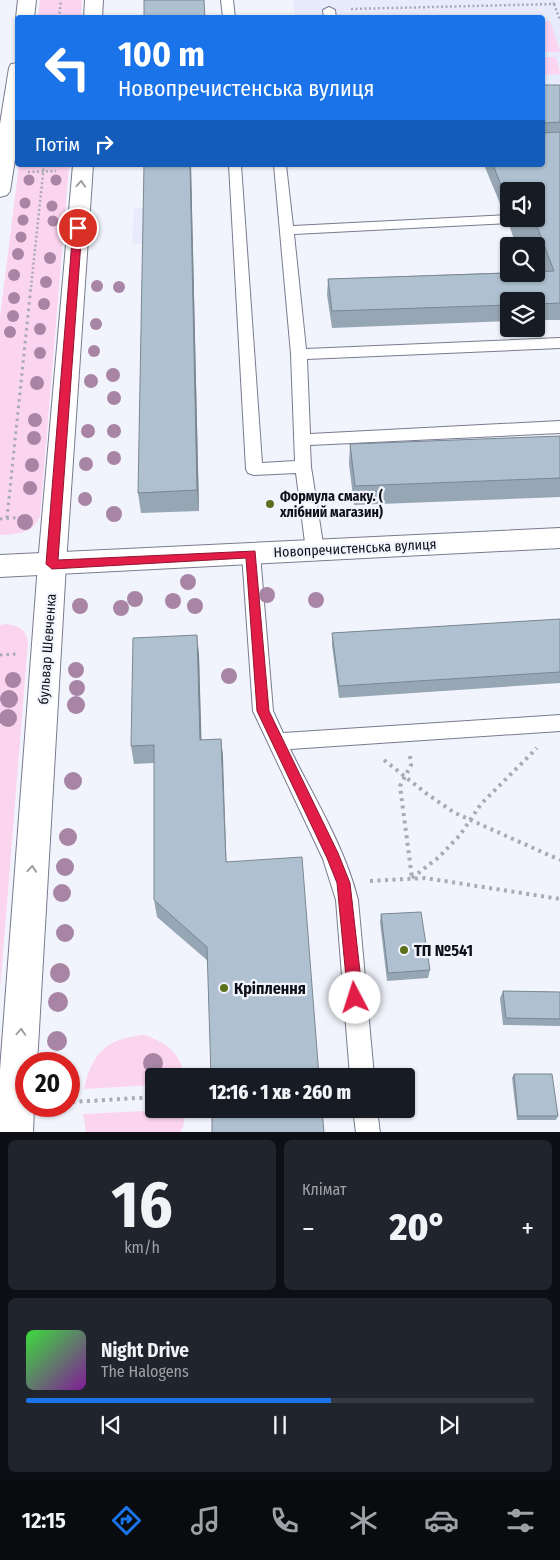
<!DOCTYPE html>
<html lang="uk">
<meta charset="utf-8">
<style>
body{margin:0;font-family:"Fira Sans Condensed",sans-serif;background:#20242c;color:#f1f3f6;height:100vh;display:flex;flex-direction:column;font-size:19px;white-space:nowrap}
*{box-sizing:border-box;margin:0}
p{font-size:16px;color:#9ea1a6}
.icon{flex:none;width:28px;height:28px;fill:none;stroke:currentColor;stroke-width:2;stroke-linecap:round;stroke-linejoin:round}
.map{position:relative;height:1132px;overflow:hidden}
.side{display:flex;flex-direction:column;gap:8px;padding:8px;background:#0d0f14;flex:1}
.side>*{flex:none}
.banner{position:absolute;left:15px;top:15px;width:530px;height:152px;border-radius:5px;box-shadow:0 1px 4px #0004;background:#1a73e8;color:#fff;overflow:hidden}
.fabs{position:absolute;left:500px;top:182px;display:grid;gap:10px}
.fabs a{display:grid;place-items:center;width:45px;height:45px;border-radius:5px;background:#171b24;box-shadow:0 1px 4px #0004;font-size:25px}
.speed{position:absolute;left:15px;top:1052px;display:flex;gap:10px;font-size:25px;font-weight:700;text-align:center}
.speed>*{display:grid;place-content:center;width:65px;height:65px;border-radius:50%;background:#171b24;box-shadow:0 1px 4px #0004;line-height:1}
.speed .limit{border:8px solid #d22;background:#fff;color:#111}
.pin{position:absolute;display:grid;place-items:center;width:42px;height:42px;color:#fff;margin:-21px;border:2px solid #fff;border-radius:50%;box-shadow:0 1px 5px #0007}
.me{position:absolute;width:55px;margin:-28px;rotate:355deg;stroke-linejoin:round;filter:drop-shadow(0 0 4px #0008)}
.turn{display:flex;align-items:center;gap:18px;height:105px;padding:0 20px;font-size:22px}
.turn .icon{width:65px;height:65px;stroke-width:2.5}
.turn b{display:block;font-size:35px;line-height:42px}
.then{display:flex;align-items:center;height:48px;padding:0 20px;background:#0003;gap:10px;font-size:19px}
.big{font-size:38px;font-weight:800;line-height:1.1}
.side .widget{flex:1;display:flex;flex-direction:column;justify-content:center;gap:8px;min-width:0;padding:0 18px;border-radius:8px;background:#20242c}
.side .dial{align-items:center;gap:0}
.dial b{font-size:65px;line-height:1}
.song{display:flex;align-items:center;gap:15px}
.cover{width:60px;height:60px;border-radius:8px;background:linear-gradient(135deg,hsl(120 70% 55%),hsl(290 70% 35%))}
.played{height:5px;border-radius:2px;background:linear-gradient(90deg,#1a73e8 60%,#363941 60%)}
.keys{display:flex;justify-content:space-around;direction:ltr}
.heat{display:flex;justify-content:space-between;align-items:center;font-size:28px;direction:ltr}
.side .tiles{flex:1;display:grid;gap:8px;grid-template-columns:1fr 1fr}
.widget:last-child{grid-column:span 2}
.trip{position:absolute;left:145px;top:1068px;width:270px;height:50px;border-radius:5px;background:#171b24;box-shadow:0 1px 4px #0004;font-weight:800;line-height:50px;text-align:center}
.tabs{display:flex;height:80px;justify-content:space-around;align-items:center;background:#090b0e;color:#9ea1a6}
.tabs .icon{width:35px;height:35px}
.tabs .on{color:#1a73e8}
.tabs b{font-size:22px;color:#f1f3f6}
.map>svg:first-child{display:block}
.built{fill:#e7ebfc}
.green{fill:#fbd4ef}
.lines{fill:none;stroke-linecap:round;stroke-linejoin:round}
.service-casing{stroke:#777b8f;stroke-width:2}
.tertiary-casing{stroke:#777b8f;stroke-width:2}
.secondary-casing{stroke:#777b8f;stroke-width:2}
.path-far2{stroke:#a9abb3;stroke-width:2.5;stroke-dasharray:2 2.5;stroke-linecap:butt}
.path-far1{stroke:#a9abb3;stroke-width:3;stroke-dasharray:2.5 4;stroke-linecap:butt}
.path{stroke:#a9abb3;stroke-width:4;stroke-dasharray:3 4.5;stroke-linecap:butt}
.service{fill:#fff;fill-rule:evenodd}
.tertiary{fill:#fff;fill-rule:evenodd}
.secondary{fill:#fff;fill-rule:evenodd}
.tree{fill:#a985a5}
.wall{fill:#96a6b4}
.shaded-wall{fill:#7a8792}
.building{fill:#afc1d1;stroke:#7a8792}
.oneway{stroke:#9f9fa2}
.route{fill:#e11d48;stroke:#92132f}
.poi-dot{fill:#5d701e;stroke:#f2f4fd;stroke-width:2}
.labels{text-anchor:middle;stroke-width:4.5;stroke-linejoin:round;paint-order:stroke}
.poi-label{font-size:14px;font-weight:bold;fill:#0e1017;stroke:#f2f4fd;text-anchor:start}
.street-label{font-size:14px;fill:#0e1017;stroke:#f2f4fd}
.near-poi-label{font-size:16px;font-weight:bold;fill:#0e1017;stroke:#f2f4fd;text-anchor:start}
</style>
<div class="map">
<svg width="560" height="1133" viewBox="0 0 560 1133">
<rect width="100%" height="100%" fill="#f2f4fd"/>
<g class="built">
<polygon points="293,0 558,0 560,3 560,91 543,91 542,18 295,17"/>
<polygon points="134,208 144,208 142,244 132,244"/>
</g>
<g class="green">
<polygon points="40,0 82,0 81,17 38,17"/>
<polygon points="543,21 550,21 560,52 543,52"/>
<polygon points="543,57 556,57 560,74 543,75"/>
<path d="M19,165h50l-29,351c-7,18 -23,18 -40,19v-218z"/>
<path d="M6,624c13,2 20,5 22,18l-28,348v-365z"/>
<path d="M144,1035c22,7 36,18 41,41h-31v9l-70,4c8,-36 23,-51 60,-54z"/>
<polygon points="186,1109 183,1127 180,1132 86,1132 83,1114"/>
</g>
<g class="lines">
<defs>
<g id="service">
<polygon points="221,0 233,0 235,18 223,18"/>
<polygon points="329,7 335,10 336,18 324,18 323,10"/>
<polygon points="229,165 241,165 262,463 295,461 291,354 274,165 286,165 293,226 509,215 509,219 519,219 512,223 294,234 306,349 560,338 560,348 307,359 310,434 560,421 560,433 310,445 311,467 324,550 321,555 315,557 309,555 306,550 296,473 254,475 248,473 246,469"/>
<path d="M251,547l6,2 3,5 13,157 10,22 277,-18v16l-270,18c24,49 55,98 68,151l16,176h-24l-14,-176 -13,-41 -70,-148 -11,-157 3,-5z"/>
<polygon points="353,1109 377,1109 380,1133 356,1133"/>
</g>
<polygon id="tertiary" points="560,528 560,548 0,577 0,555"/>
<g id="secondary">
<polygon points="18,0 36,0 34,18 18,18 18,20 16,18"/>
<polygon points="85,0 103,0 102,18 84,18"/>
<polygon points="18,63 18,140 10,191 7,195 0,197 0,124 9,68 11,64"/>
<polygon points="73,165 93,165 66,564 37,1064 26,1064 26,1106 34,1106 33,1133 0,1133 0,1070 38,564"/>
</g>
</defs>
<use href="#service" class="service-casing"/>
<use href="#tertiary" class="tertiary-casing"/>
<use href="#secondary" class="secondary-casing"/>
<g class="path-far2">
<polyline points="554,4 560,20"/>
<polyline points="351,9 554,4 553,0"/>
<polyline points="59,18 61,0"/>
<polyline points="28,172 56,171"/>
<polyline points="31,287 44,165"/>
</g>
<g class="path-far1">
<polyline points="7,518 31,286"/>
<polyline points="0,519 27,517"/>
<polyline points="0,655 17,654"/>
</g>
<g class="path">
<polyline points="410,756 411,765 400,786 412,878"/>
<polyline points="384,760 427,794 455,813 560,860"/>
<polyline points="412,878 439,857 460,835 481,804 537,748"/>
<polyline points="370,881 425,878 560,899"/>
<polyline points="72,1102 154,1097"/>
</g>
<use href="#service" class="service"/>
<use href="#tertiary" class="tertiary"/>
<use href="#secondary" class="secondary"/>
</g>
<g class="tree">
<circle cx="29" cy="180" r="5.5"/>
<circle cx="56" cy="180" r="5.5"/>
<circle cx="25" cy="203" r="5.5"/>
<circle cx="52" cy="206" r="5.5"/>
<circle cx="23" cy="220" r="5.5"/>
<circle cx="53" cy="221" r="5.5"/>
<circle cx="21" cy="237" r="5.5"/>
<circle cx="18" cy="254" r="6"/>
<circle cx="50" cy="258" r="6"/>
<circle cx="14" cy="275" r="6"/>
<circle cx="46" cy="282" r="6"/>
<circle cx="97" cy="286" r="6"/>
<circle cx="119" cy="287" r="6"/>
<circle cx="14" cy="298" r="6"/>
<circle cx="44" cy="304" r="6"/>
<circle cx="13" cy="316" r="6"/>
<circle cx="96" cy="324" r="6"/>
<circle cx="40" cy="329" r="6"/>
<circle cx="10" cy="332" r="6"/>
<circle cx="94" cy="351" r="6"/>
<circle cx="40" cy="353" r="6"/>
<circle cx="113" cy="375" r="7"/>
<circle cx="91" cy="381" r="7"/>
<circle cx="37" cy="383" r="7"/>
<circle cx="114" cy="398" r="7"/>
<circle cx="35" cy="420" r="7"/>
<circle cx="88" cy="431" r="7"/>
<circle cx="114" cy="431" r="7"/>
<circle cx="34" cy="438" r="7"/>
<circle cx="114" cy="458" r="7"/>
<circle cx="86" cy="464" r="7"/>
<circle cx="32" cy="465" r="7"/>
<circle cx="30" cy="488" r="7"/>
<circle cx="85" cy="499" r="7"/>
<circle cx="114" cy="514" r="8"/>
<circle cx="25" cy="522" r="8"/>
<circle cx="188" cy="582" r="8"/>
<circle cx="267" cy="595" r="8"/>
<circle cx="135" cy="599" r="8"/>
<circle cx="316" cy="600" r="8"/>
<circle cx="173" cy="601" r="8"/>
<circle cx="80" cy="606" r="8"/>
<circle cx="195" cy="606" r="8"/>
<circle cx="121" cy="608" r="8"/>
<circle cx="76" cy="670" r="8"/>
<circle cx="229" cy="676" r="8"/>
<circle cx="13" cy="680" r="8"/>
<circle cx="77" cy="688" r="8"/>
<circle cx="9" cy="699" r="9"/>
<circle cx="76" cy="705" r="9"/>
<circle cx="8" cy="718" r="9"/>
<circle cx="73" cy="781" r="9"/>
<circle cx="68" cy="837" r="9"/>
<circle cx="65" cy="867" r="9"/>
<circle cx="62" cy="893" r="9"/>
<circle cx="65" cy="933" r="9"/>
<circle cx="60" cy="973" r="10"/>
<circle cx="58" cy="1002" r="10"/>
<circle cx="57" cy="1041" r="10"/>
<circle cx="153" cy="1063" r="10"/>
</g>
<g class="wall">
<polygon points="542,85 560,85 560,320 536,320 536,301 509,301 509,321 332,328 327,295 328,279 545,271 532,237 514,239 509,225 510,219 536,219 536,191 509,191 509,214 504,213 484,165 542,165"/>
<polygon points="191,165 199,511 141,513 138,493"/>
<polygon points="560,436 560,497 354,505 349,464 350,444"/>
<polygon points="560,619 560,683 339,698 332,645 332,633"/>
<polygon points="199,654 201,740 221,739 223,757 208,961 157,917 154,900 154,763 134,764 131,746"/>
<polygon points="381,914 430,970 428,978 387,981 380,922"/>
<polygon points="503,991 560,992 560,1027 560,1026 503,1025 500,998"/>
<polygon points="514,1074 558,1116 556,1120 517,1120 512,1078"/>
</g>
<g class="shaded-wall">
<polygon points="190,165 191,165 199,511 197,490"/>
<polygon points="197,635 199,654 202,758 200,740"/>
<polygon points="221,739 223,757 227,879 226,862"/>
</g>
<g class="building">
<polygon points="144,0 204,0 205,18 144,18"/>
<polygon points="542,85 560,85 560,122 543,123 543,133 560,132 560,303 536,304 536,301 509,301 509,305 332,311 328,279 509,273 509,274 536,274 536,272 554,271 535,221 517,222 516,219 536,219 536,191 509,191 509,197 506,197 493,165 542,165"/>
<polygon points="144,165 190,165 197,490 138,493"/>
<polygon points="560,436 560,478 355,486 350,444"/>
<polygon points="560,619 560,672 339,686 332,633"/>
<polygon points="197,635 200,740 221,739 226,862 302,857 319,1076 211,1076 207,947 154,900 154,745 131,746 133,638"/>
<polygon points="421,912 430,970 388,973 381,914"/>
<polygon points="503,991 560,992 560,1019 506,1018"/>
<polygon points="514,1074 552,1074 558,1116 518,1116"/>
<polygon points="212,1109 322,1109 324,1133 212,1133"/>
</g>
<defs><path id="oneway-chevron" d="M-2-3.5L2.5 0L-2 3.5" fill="none" stroke-width="1.6" stroke-linecap="round" stroke-linejoin="round" transform="scale(1.25)"/></defs>
<g class="oneway">
<use href="#oneway-chevron" transform="translate(81 184) rotate(-86)"/>
<use href="#oneway-chevron" transform="translate(32 869) rotate(-86)"/>
<use href="#oneway-chevron" transform="translate(21 1032) rotate(-86)"/>
</g>
<polygon class="route" points="78,225 82,228 58,560 255,551 269,711 338,853 350,883 363,998 361,1003 355,1005 350,1003 348,998 337,883 327,858 257,711 246,558 52,569 46,564 73,228"/>
<g class="poi-dot">
<circle cx="270" cy="504" r="5"/>
<circle cx="404" cy="950" r="5"/>
<circle cx="224" cy="988" r="5"/>
</g>
<g class="labels">
<g class="poi-label">
<text x="280" y="501">Формула смаку. (<tspan x="280" dy="16">хлібний магазин)</tspan></text>
</g>
<g class="street-label">
<text transform="translate(355 548) rotate(-3)" y="5">Новопречистенська вулиця</text>
<text transform="translate(47 649) rotate(-86)" y="5">бульвар Шевченка</text>
</g>
<g class="near-poi-label">
<text x="414" y="956">ТП №541</text>
<text x="234" y="994">Кріплення</text>
</g>
</g>
</svg>
<div class="fabs">
<a><svg class="icon" aria-label="sound" viewBox="0 0 24 24"><path d="M4 9h4l5-4v14l-5-4H4zM17 9q2 3 0 6"/></svg></a>
<a><svg class="icon" aria-label="search" viewBox="0 0 24 24"><circle cx="10" cy="10" r="6"/><path d="M15 15l6 6"/></svg></a>
<a><svg class="icon" aria-label="layers" viewBox="0 0 24 24"><path d="M12 4l9 5-9 5-9-5zM3 14l9 5 9-5"/></svg></a>
</div>
<div class="speed"><div class="limit">20</div></div>
<div class="pin" style="left:78px;top:228px;background:#d93025"><svg class="icon" aria-label="arrive" viewBox="0 0 24 24"><path d="M6 21V4h12l-3 4 3 4H6"/></svg></div>
<svg class="me" style="left:355px;top:998px" viewBox="-20 -20 40 40"><circle r="19" fill="#fff"/><path d="M0-13L10 11 0 6-10 11z" fill="#e11d48"/></svg>
<div class="trip">12:16 · 1 хв · 260 m</div>
<div class="banner">
<div class="turn"><svg class="icon" aria-label="left" viewBox="0 0 24 24"><path d="M17 20v-9H6M10 6l-5 5 5 5"/></svg><div><b>100 m</b>Новопречистенська вулиця</div></div>
<div class="then">Потім<svg class="icon" aria-label="right" viewBox="0 0 24 24"><path d="M7 20v-9h11M14 6l5 5-5 5"/></svg></div>
</div>
</div>
<section class="side">
<div class="tiles">
<div class="widget dial"><b>16</b><p>km/h</p></div>
<div class="widget"><p>Клімат</p>
<div class="heat"><a>−</a><b class="big">20°</b><a>+</a></div>
</div>
<div class="widget">
<div class="song"><i class="cover"></i><div><b>Night Drive</b><p>The Halogens</p></div></div>
<div class="played"></div>
<div class="keys"><svg class="icon" aria-label="previous" viewBox="0 0 24 24"><path d="M18 5L8 12l10 7zM5 5v14"/></svg><svg class="icon" aria-label="pause" viewBox="0 0 24 24"><path d="M8 5v14M16 5v14"/></svg><svg class="icon" aria-label="next" viewBox="0 0 24 24"><path d="M6 5l10 7-10 7zM19 5v14"/></svg></div>
</div>
</div>
</section>
<nav class="tabs">
<b>12:15</b>
<svg class="icon on" aria-label="directions" viewBox="0 0 24 24"><path d="M12 3l9 9-9 9-9-9zM9 14v-3h6M13 9l2 2-2 2"/></svg>
<svg class="icon" aria-label="music" viewBox="0 0 24 24"><path d="M9 18V5l10-2v13"/><circle cx="6" cy="18" r="3"/><circle cx="16" cy="16" r="3"/></svg>
<svg class="icon" aria-label="phone" viewBox="0 0 24 24"><path d="M5 4h4l2 5-3 2q2 4 5 5l2-3 5 2v4C11 20 4 13 5 4z"/></svg>
<svg class="icon" aria-label="climate" viewBox="0 0 24 24"><path d="M12 3v18M4 7l16 10M4 17L20 7"/></svg>
<svg class="icon" aria-label="car" viewBox="0 0 24 24"><path d="M5 17H2v-5l4-1 3-4h7l3 4 3 1v5h-3M9 17h6M6 11h13"/><circle cx="7" cy="17" r="2"/><circle cx="17" cy="17" r="2"/></svg>
<svg class="icon" aria-label="filters" viewBox="0 0 24 24"><path d="M4 7h16M4 17h16"/><circle cx="9" cy="7" r="2"/><circle cx="15" cy="17" r="2"/></svg>
</nav>
